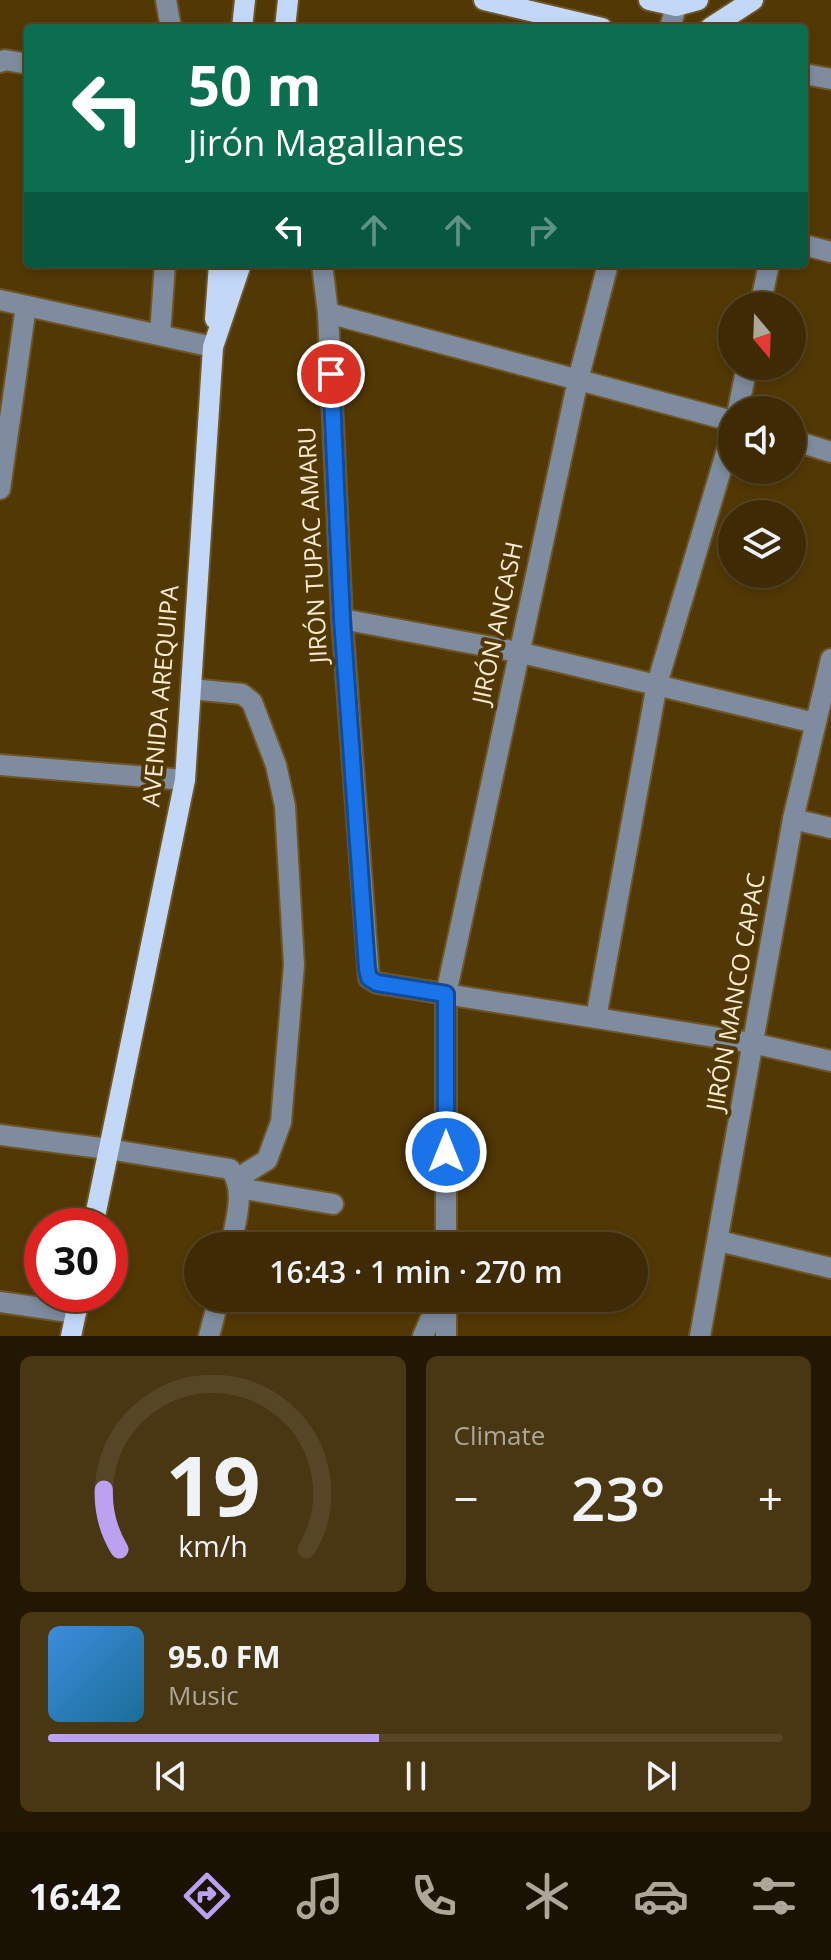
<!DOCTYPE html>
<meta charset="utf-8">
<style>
body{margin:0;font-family:"Open Sans",sans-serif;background:#493613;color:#f1f3f6;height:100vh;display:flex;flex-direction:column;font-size:30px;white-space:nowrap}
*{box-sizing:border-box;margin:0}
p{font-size:26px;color:#ada79a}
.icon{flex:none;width:44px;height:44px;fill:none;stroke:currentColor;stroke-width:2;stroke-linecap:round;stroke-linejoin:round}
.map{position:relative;height:1336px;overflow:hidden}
.panel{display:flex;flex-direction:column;gap:20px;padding:20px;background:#221702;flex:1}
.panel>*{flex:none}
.banner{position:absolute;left:24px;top:24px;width:784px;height:244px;border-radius:8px;box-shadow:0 4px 12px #0003,0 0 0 2px #574626;background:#0b6e4f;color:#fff;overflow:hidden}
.needle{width:52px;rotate:161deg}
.buttons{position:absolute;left:718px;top:292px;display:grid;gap:16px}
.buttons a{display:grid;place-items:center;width:88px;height:88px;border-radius:50%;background:#3e2a04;box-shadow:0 4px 12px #0003,0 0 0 2px #574626;font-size:40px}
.speed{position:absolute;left:24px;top:1208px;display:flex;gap:16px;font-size:40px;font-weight:700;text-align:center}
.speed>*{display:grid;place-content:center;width:104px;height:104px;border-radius:50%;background:#3e2a04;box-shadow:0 4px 12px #0003,0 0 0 2px #574626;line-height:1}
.speed .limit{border:12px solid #d22;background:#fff;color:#111}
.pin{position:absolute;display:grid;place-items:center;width:68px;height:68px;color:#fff;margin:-34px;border:4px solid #fff;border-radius:50%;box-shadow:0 2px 8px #0007}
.me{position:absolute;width:88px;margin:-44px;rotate:0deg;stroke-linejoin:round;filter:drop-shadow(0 0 6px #0008)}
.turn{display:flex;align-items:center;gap:28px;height:168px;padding:0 32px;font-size:36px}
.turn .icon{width:104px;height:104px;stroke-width:2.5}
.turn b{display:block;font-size:56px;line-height:68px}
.lanes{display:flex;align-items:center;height:76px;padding:0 32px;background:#0003;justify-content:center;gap:40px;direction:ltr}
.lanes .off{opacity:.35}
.big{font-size:60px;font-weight:600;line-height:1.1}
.panel .widget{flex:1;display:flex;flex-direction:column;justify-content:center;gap:12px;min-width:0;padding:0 28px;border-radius:12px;background:#493613}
.panel .dial{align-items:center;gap:0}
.dial svg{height:208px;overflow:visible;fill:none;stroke:#574626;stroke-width:7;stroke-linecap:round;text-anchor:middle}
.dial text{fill:#f1f3f6;stroke:none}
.song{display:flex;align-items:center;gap:24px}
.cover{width:96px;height:96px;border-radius:12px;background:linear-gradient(135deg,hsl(210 70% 55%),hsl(200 70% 35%))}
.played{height:8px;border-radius:4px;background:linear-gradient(90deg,#bca0f2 45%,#574626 45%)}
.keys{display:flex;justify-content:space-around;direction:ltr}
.heat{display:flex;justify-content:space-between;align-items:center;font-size:44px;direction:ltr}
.panel .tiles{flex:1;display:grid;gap:20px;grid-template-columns:1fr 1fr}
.widget:last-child{grid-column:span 2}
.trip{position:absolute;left:184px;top:1232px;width:464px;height:80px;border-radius:40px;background:#3e2a04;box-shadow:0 4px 12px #0003,0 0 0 2px #574626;font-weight:600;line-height:80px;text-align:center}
.tabs{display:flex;height:128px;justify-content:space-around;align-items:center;background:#191102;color:#ada79a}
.tabs .icon{width:56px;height:56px}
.tabs .on{color:#bca0f2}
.tabs b{font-size:36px;color:#f1f3f6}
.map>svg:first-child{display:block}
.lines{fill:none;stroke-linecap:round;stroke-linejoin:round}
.minor-casing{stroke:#6d5526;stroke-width:24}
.major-casing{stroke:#6d5526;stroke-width:24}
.minor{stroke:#7f8c9f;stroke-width:20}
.major{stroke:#c3d8f7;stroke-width:20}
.route-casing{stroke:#114b97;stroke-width:20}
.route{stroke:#1a73e8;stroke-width:14}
.labels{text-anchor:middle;stroke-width:8;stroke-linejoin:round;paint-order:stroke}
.street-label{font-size:24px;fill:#fcecd4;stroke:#523805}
</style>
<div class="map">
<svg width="831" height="1336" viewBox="0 0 831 1336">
<rect width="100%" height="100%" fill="#523805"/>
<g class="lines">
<defs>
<g id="minor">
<polyline points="166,0 171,28"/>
<polyline points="670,28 676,6"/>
<polyline points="0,62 5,60 28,64"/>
<polyline points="804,74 831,79"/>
<polyline points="804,245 831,252"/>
<polyline points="322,264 328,313 342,619 369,978 377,983 752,1043 831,1061"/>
<polyline points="0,300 213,347"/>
<polyline points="760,306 769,264"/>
<polyline points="328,313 732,421"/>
<polyline points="160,335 165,264"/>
<polyline points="738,410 747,366"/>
<polyline points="792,440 831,452"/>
<polyline points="0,489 26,306"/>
<polyline points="342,619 518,652 815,723"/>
<polyline points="191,689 242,694 252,702 276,765 285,806 294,965 281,1122 267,1160 238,1178"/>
<polyline points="0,765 185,780"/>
<polyline points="793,819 831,828"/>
<polyline points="596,1018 657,684 732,433"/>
<path d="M0,1135l108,14 122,20c17,20 5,53 1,77"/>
<polyline points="239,1188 333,1204"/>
<polyline points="719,1241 831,1268"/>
<polyline points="446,1246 446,994 578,380 608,264"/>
<polyline points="446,1298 446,1336"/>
<polyline points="0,1302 76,1313"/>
<polyline points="209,1336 219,1298"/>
<polyline points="423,1336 430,1320 446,1304"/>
<polyline points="700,1336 793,819 831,659"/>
</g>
<g id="major">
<polyline points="484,0 602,28"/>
<polyline points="649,0 676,6 698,0"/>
<polyline points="242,28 245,0"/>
<polyline points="285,28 288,0"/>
<polyline points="710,28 753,0"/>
<polyline points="215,319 219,264"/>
<polyline points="93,1226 185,780 213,347 241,264"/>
<polyline points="71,1336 80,1294"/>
</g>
</defs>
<use href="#minor" class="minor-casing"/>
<use href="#major" class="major-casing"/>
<use href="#minor" class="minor"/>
<use href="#major" class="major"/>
</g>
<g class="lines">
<defs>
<polyline id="route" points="331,374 342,619 367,968 369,978 377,983 446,994 446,1152"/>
</defs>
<use href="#route" class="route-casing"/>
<use href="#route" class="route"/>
</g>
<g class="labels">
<g class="street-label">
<text transform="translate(313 545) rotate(-93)" y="8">JIRÓN TUPAC AMARU</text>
<text transform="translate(498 623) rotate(-78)" y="8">JIRÓN ANCASH</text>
<text transform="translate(161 696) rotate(-85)" y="8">AVENIDA AREQUIPA</text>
<text transform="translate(736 992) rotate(-80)" y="8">JIRÓN MANCO CAPAC</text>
</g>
</g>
</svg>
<div class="buttons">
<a><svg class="needle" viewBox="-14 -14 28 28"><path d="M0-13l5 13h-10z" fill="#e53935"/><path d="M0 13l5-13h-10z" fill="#ada79a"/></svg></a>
<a><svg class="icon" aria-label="sound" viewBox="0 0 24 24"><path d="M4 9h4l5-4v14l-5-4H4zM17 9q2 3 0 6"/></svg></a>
<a><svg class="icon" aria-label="layers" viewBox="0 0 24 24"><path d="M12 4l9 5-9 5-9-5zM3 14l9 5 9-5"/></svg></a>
</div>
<div class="speed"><div class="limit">30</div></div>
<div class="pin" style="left:331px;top:374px;background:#d93025"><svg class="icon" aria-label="arrive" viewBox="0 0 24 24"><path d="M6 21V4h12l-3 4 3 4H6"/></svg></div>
<svg class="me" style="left:446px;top:1152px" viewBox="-20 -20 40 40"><circle r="17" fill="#1a73e8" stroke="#fff" stroke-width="3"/><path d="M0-11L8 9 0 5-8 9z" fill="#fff"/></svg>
<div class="trip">16:43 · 1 min · 270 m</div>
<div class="banner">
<div class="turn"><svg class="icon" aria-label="left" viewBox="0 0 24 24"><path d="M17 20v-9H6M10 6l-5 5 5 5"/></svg><div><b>50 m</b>Jirón Magallanes</div></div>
<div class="lanes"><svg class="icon" aria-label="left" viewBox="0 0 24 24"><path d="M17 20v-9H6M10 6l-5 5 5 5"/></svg><svg class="icon off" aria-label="ahead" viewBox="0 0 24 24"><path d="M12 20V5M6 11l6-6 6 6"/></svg><svg class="icon off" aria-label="ahead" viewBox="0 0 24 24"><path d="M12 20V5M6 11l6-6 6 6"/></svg><svg class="icon off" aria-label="right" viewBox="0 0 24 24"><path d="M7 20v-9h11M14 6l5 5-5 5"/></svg></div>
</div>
</div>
<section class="panel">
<div class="tiles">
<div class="widget dial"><svg viewBox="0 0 100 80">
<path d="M14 69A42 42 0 1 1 86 69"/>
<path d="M14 69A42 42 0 0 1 8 46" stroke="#bca0f2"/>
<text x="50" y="56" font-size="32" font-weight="700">19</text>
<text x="50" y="72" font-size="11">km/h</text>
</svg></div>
<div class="widget"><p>Climate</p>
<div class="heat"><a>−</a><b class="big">23°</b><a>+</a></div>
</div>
<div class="widget">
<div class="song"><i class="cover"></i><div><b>95.0 FM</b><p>Music</p></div></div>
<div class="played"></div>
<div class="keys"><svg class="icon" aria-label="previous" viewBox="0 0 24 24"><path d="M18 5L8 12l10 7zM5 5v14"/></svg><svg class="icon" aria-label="pause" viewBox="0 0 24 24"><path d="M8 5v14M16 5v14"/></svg><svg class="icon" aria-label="next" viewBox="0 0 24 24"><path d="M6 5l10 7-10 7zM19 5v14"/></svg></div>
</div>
</div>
</section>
<nav class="tabs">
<b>16:42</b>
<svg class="icon on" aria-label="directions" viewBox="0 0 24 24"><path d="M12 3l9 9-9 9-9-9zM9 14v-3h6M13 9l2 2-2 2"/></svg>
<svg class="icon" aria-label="music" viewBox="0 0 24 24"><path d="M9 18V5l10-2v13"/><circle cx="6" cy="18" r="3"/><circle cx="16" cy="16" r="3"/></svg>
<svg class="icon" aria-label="phone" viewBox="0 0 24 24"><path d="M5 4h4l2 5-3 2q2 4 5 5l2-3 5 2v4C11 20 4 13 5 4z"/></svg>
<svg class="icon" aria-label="climate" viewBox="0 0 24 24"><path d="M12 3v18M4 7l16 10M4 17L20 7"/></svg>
<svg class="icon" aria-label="car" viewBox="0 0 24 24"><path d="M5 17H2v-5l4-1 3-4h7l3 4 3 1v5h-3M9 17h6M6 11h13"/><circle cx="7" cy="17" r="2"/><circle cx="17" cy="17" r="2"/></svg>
<svg class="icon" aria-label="filters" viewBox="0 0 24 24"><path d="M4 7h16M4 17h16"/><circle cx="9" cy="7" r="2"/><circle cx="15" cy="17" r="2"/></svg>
</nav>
